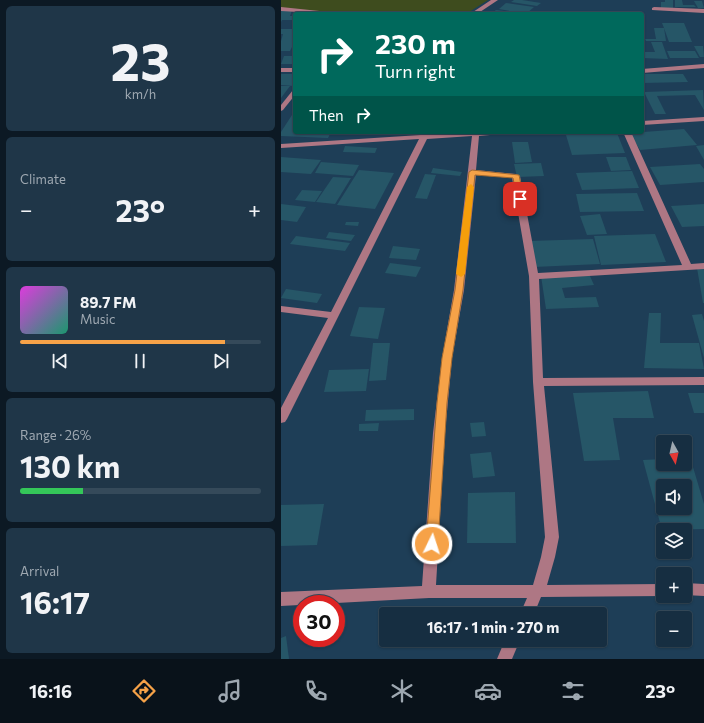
<!DOCTYPE html>
<meta charset="utf-8">
<style>
body{margin:0;font-family:Commissioner,sans-serif;background:#1f3648;color:#f1f3f6;height:100vh;display:flex;flex-direction:column;font-size:15px;white-space:nowrap}
*{box-sizing:border-box;margin:0}
p{font-size:13px;color:#9ea8b1}
.icon{flex:none;width:22px;height:22px;fill:none;stroke:currentColor;stroke-width:2;stroke-linecap:round;stroke-linejoin:round}
.map{position:relative;flex:1;overflow:hidden}
.side{display:flex;flex-direction:column;gap:6px;padding:6px;background:#0c1924;width:281px}
.side>*{flex:none}
.hud{position:absolute;left:12px;top:12px;width:351px;height:122px;border-radius:4px;box-shadow:0 1px 3px #0004,0 0 0 1px #354a5a;background:#00695c;color:#fff;overflow:hidden}
.needle{width:26px;rotate:172deg}
.tools{position:absolute;left:375px;top:435px;display:grid;gap:8px}
.tools a{display:grid;place-items:center;width:36px;height:36px;border-radius:4px;background:#162e41;box-shadow:0 1px 3px #0004,0 0 0 1px #354a5a;font-size:20px}
.speed{position:absolute;left:12px;top:595px;display:flex;gap:8px;font-size:20px;font-weight:700;text-align:center}
.speed>*{display:grid;place-content:center;width:52px;height:52px;border-radius:50%;background:#162e41;box-shadow:0 1px 3px #0004,0 0 0 1px #354a5a;line-height:1}
.speed .limit{border:6px solid #d22;background:#fff;color:#111}
.pin{position:absolute;display:grid;place-items:center;width:34px;height:34px;color:#fff;margin:-17px;border-radius:8px;box-shadow:0 2px 6px #0006}
.me{position:absolute;width:44px;margin:-22px;rotate:4deg;stroke-linejoin:round;filter:drop-shadow(0 0 3px #0008)}
.turn{display:flex;align-items:center;gap:14px;height:84px;padding:0 16px;font-size:18px}
.turn .icon{width:52px;height:52px;stroke-width:2.5}
.turn b{display:block;font-size:28px;line-height:34px}
.then{display:flex;align-items:center;height:38px;padding:0 16px;background:#0003;gap:8px;font-size:15px}
.big{font-size:30px;font-weight:700;line-height:1.1}
.side .tile{flex:1;display:flex;flex-direction:column;justify-content:center;gap:6px;min-width:0;padding:0 14px;border-radius:6px;background:#1f3648}
.side .dial{align-items:center;gap:0}
.dial b{font-size:52px;line-height:1}
.song{display:flex;align-items:center;gap:12px}
.cover{width:48px;height:48px;border-radius:6px;background:linear-gradient(135deg,hsl(300 70% 55%),hsl(160 70% 35%))}
.played{height:4px;border-radius:2px;background:linear-gradient(90deg,#f6a248 85%,#354a5a 85%)}
.keys{display:flex;justify-content:space-around;direction:ltr}
.heat{display:flex;justify-content:space-between;align-items:center;font-size:22px;direction:ltr}
.charge{height:6px;border-radius:3px;background:linear-gradient(90deg,#34c759 26%,#354a5a 0)}
.trip{position:absolute;left:98px;top:607px;width:228px;height:40px;border-radius:4px;background:#162e41;box-shadow:0 1px 3px #0004,0 0 0 1px #354a5a;font-weight:700;line-height:40px;text-align:center}
.menu{display:flex;height:64px;justify-content:space-around;align-items:center;background:#09121a;color:#9ea8b1}
.menu .icon{width:28px;height:28px}
.menu .active{color:#f6a248}
.menu b{font-size:18px;color:#f1f3f6}
main{display:flex;flex:1;min-height:0}
.map>svg:first-child{display:block}
.green{fill:#3e4c1e}
.building{fill:#265667;fill-rule:evenodd}
.lines{fill:none;stroke-linecap:round;stroke-linejoin:round}
.minor{fill:#ae7784;fill-rule:evenodd}
.route{fill:#f6a248;stroke:#a0692f}
.slow{fill:#f59e0b}
</style>
<main>
<section class="side">
<div class="tile dial"><b>23</b><p>km/h</p></div>
<div class="tile"><p>Climate</p>
<div class="heat"><a>−</a><b class="big">23°</b><a>+</a></div>
</div>
<div class="tile">
<div class="song"><i class="cover"></i><div><b>89.7 FM</b><p>Music</p></div></div>
<div class="played"></div>
<div class="keys"><svg class="icon" aria-label="previous" viewBox="0 0 24 24"><path d="M18 5L8 12l10 7zM5 5v14"/></svg><svg class="icon" aria-label="pause" viewBox="0 0 24 24"><path d="M8 5v14M16 5v14"/></svg><svg class="icon" aria-label="next" viewBox="0 0 24 24"><path d="M6 5l10 7-10 7zM19 5v14"/></svg></div>
</div>
<div class="tile"><p>Range · 26%</p><b class="big">130 km</b><div class="charge"></div></div>
<div class="tile"><p>Arrival</p><b class="big">16:17</b></div>
</section>
<div class="map">
<svg width="423" height="659" viewBox="0 0 423 659">
<rect width="100%" height="100%" fill="#1e3e57"/>
<polygon class="green" points="0,0 207,0 185,14 64,14 0,8"/>
<g class="building">
<polygon points="233,0 241,0 260,3 256,6 230,2"/>
<polygon points="384,0 392,0 392,9 380,8 380,2 384,2"/>
<polygon points="394,0 401,0 402,5 413,5 415,7 394,7"/>
<polygon points="413,1 421,1 423,8 417,8"/>
<polygon points="225,3 253,7 245,14 218,9"/>
<polygon points="0,10 11,10 9,16 14,16 14,20 1,20 0,22"/>
<polygon points="215,10 240,13 240,14 210,14"/>
<polygon points="381,23 403,23 411,42 388,42 383,28 385,41 365,41 364,39 375,39 373,28 383,28"/>
<polygon points="0,29 14,29 14,41 0,41 2,34 0,34"/>
<polygon points="0,41 14,41 9,51 0,51"/>
<polygon points="370,42 381,42 387,59 361,58 361,52 374,52"/>
<polygon points="413,46 422,46 423,57 419,57"/>
<polygon points="386,51 414,51 418,58 389,58"/>
<polygon points="3,56 14,56 12,64 0,64"/>
<polygon points="0,74 14,74 13,86 0,85"/>
<polygon points="361,74 402,74 407,82 361,83"/>
<polygon points="0,86 9,86 0,98"/>
<polygon points="422,90 423,110 414,95 376,96 385,114 374,114 363,92"/>
<polygon points="11,115 14,115 14,132 50,132 47,138 0,136 0,132"/>
<polygon points="403,129 416,145 359,150 349,133"/>
<polygon points="336,133 344,153 291,155 285,135"/>
<polygon points="231,142 247,142 251,162 234,163"/>
<polygon points="423,145 423,160 415,146"/>
<polygon points="64,146 96,148 94,153 62,152"/>
<polygon points="0,157 40,160 30,174 0,172"/>
<polygon points="325,157 345,157 350,170 330,171"/>
<polygon points="40,162 78,165 72,176 34,173"/>
<polygon points="260,163 263,176 236,177 233,164"/>
<polygon points="419,164 423,169 423,182 379,185 369,167"/>
<polygon points="152,168 181,172 179,176 150,173"/>
<polygon points="78,170 113,173 94,209 56,205"/>
<polygon points="351,171 358,188 301,190 295,173"/>
<polygon points="144,174 155,175 146,199 134,198"/>
<polygon points="52,177 70,178 54,204 35,202"/>
<polygon points="21,190 41,191 34,202 14,200"/>
<polygon points="356,193 363,211 299,212 295,194"/>
<polygon points="0,204 25,207 16,222 0,220"/>
<polygon points="423,204 423,226 401,227 390,206"/>
<polygon points="319,214 326,234 306,235 299,216"/>
<polygon points="65,222 78,222 77,226 64,225"/>
<polygon points="48,232 74,235 70,241 45,238"/>
<polygon points="374,234 385,262 320,265 313,236"/>
<polygon points="15,236 69,243 64,251 9,244"/>
<polygon points="312,239 319,264 253,267 248,241"/>
<polygon points="112,246 139,249 135,260 108,258"/>
<polygon points="109,263 140,267 135,277 104,273"/>
<polygon points="416,268 423,268 423,303 422,303"/>
<polygon points="308,274 313,285 281,288 284,298 315,297 318,307 265,309 260,276"/>
<polygon points="5,289 41,294 36,303 0,298"/>
<polygon points="78,307 104,308 97,339 69,336"/>
<polygon points="368,313 380,313 379,343 418,343 423,369 363,368"/>
<polygon points="421,314 423,321 423,358 411,315"/>
<polygon points="92,343 109,343 105,380 88,381"/>
<polygon points="88,369 85,391 43,392 48,370"/>
<polygon points="367,391 373,418 332,418 339,460 303,461 292,393"/>
<polygon points="407,393 423,393 423,413 413,413"/>
<polygon points="133,409 133,420 84,421 85,410"/>
<polygon points="203,422 205,436 191,437 189,423"/>
<polygon points="98,423 97,431 78,431 78,424"/>
<polygon points="210,452 214,476 192,478 189,454"/>
<path d="M404,457h5l14,47v25l-42,1 -19,-70 20,-1v5h22zM382,486h22v22h-22z"/>
<polygon points="234,492 235,543 186,543 187,493"/>
<polygon points="43,504 36,545 0,546 0,505"/>
<polygon points="5,636 8,659 0,659 0,638"/>
</g>
<g class="lines">
<g class="minor">
<polygon points="210,0 217,0 196,14 189,14"/>
<polygon points="0,7 48,12 51,14 0,11"/>
<polygon points="373,7 423,9 423,13 371,10 371,8"/>
<polygon points="423,64 423,68 361,73 361,69"/>
<rect x="0" y="68" width="14" height="4"/>
<polygon points="14,89 14,95 2,110 0,111 0,105 12,90"/>
<polygon points="423,117 423,121 361,125 361,121"/>
<path d="M186,132h38l-4,2 -22,2 -3,34 40,4 4,2 18,97 144,-8 -59,-133h8l60,132 13,-1v6l-165,10 4,99 161,-1v8l-160,1 15,151 -4,20 -8,28 116,-1 1,12 -123,1 -7,17h-14l7,-16h-98l-148,8v-14l141,-6 11,-153 9,-75 12,-68 18,-154 -45,3 -140,280 -2,3 -4,1v-15l47,-90 -47,-6v-6l50,6 88,-173 -138,9v-4zM195,175l36,3 17,98 4,106 12,155 -4,20 -8,28h-97l9,-152 7,-75 12,-68z"/>
<polygon points="404,583 423,584 423,596 404,595"/>
<polygon points="224,640 239,640 231,659 216,659"/>
</g>
</g>
<polygon class="route" points="191,170 238,175 243,199 239,201 236,199 232,178 194,175 182,290 171,358 166,403 157,544 155,548 151,550 147,548 145,544 156,403 161,358 174,290 188,172"/>
<polygon class="slow" points="190,184 193,187 184,274 180,277 175,274 186,187"/>
</svg>
<div class="tools">
<a><svg class="needle" viewBox="-14 -14 28 28"><path d="M0-13l5 13h-10z" fill="#e53935"/><path d="M0 13l5-13h-10z" fill="#9ea8b1"/></svg></a>
<a><svg class="icon" aria-label="sound" viewBox="0 0 24 24"><path d="M4 9h4l5-4v14l-5-4H4zM17 9q2 3 0 6"/></svg></a>
<a><svg class="icon" aria-label="layers" viewBox="0 0 24 24"><path d="M12 4l9 5-9 5-9-5zM3 14l9 5 9-5"/></svg></a>
<a>+</a>
<a>−</a>
</div>
<div class="speed"><div class="limit">30</div></div>
<div class="pin" style="left:239px;top:199px;background:#d93025"><svg class="icon" aria-label="arrive" viewBox="0 0 24 24"><path d="M6 21V4h12l-3 4 3 4H6"/></svg></div>
<svg class="me" style="left:151px;top:544px" viewBox="-20 -20 40 40"><circle r="17" fill="#f6a248" stroke="#fff" stroke-width="3"/><path d="M0-11L8 9 0 5-8 9z" fill="#fff"/></svg>
<div class="trip">16:17 · 1 min · 270 m</div>
<div class="hud">
<div class="turn"><svg class="icon" aria-label="right" viewBox="0 0 24 24"><path d="M7 20v-9h11M14 6l5 5-5 5"/></svg><div><b>230 m</b>Turn right</div></div>
<div class="then">Then<svg class="icon" aria-label="right" viewBox="0 0 24 24"><path d="M7 20v-9h11M14 6l5 5-5 5"/></svg></div>
</div>
</div>
</main>
<nav class="menu">
<b>16:16</b>
<svg class="icon active" aria-label="directions" viewBox="0 0 24 24"><path d="M12 3l9 9-9 9-9-9zM9 14v-3h6M13 9l2 2-2 2"/></svg>
<svg class="icon" aria-label="music" viewBox="0 0 24 24"><path d="M9 18V5l10-2v13"/><circle cx="6" cy="18" r="3"/><circle cx="16" cy="16" r="3"/></svg>
<svg class="icon" aria-label="phone" viewBox="0 0 24 24"><path d="M5 4h4l2 5-3 2q2 4 5 5l2-3 5 2v4C11 20 4 13 5 4z"/></svg>
<svg class="icon" aria-label="climate" viewBox="0 0 24 24"><path d="M12 3v18M4 7l16 10M4 17L20 7"/></svg>
<svg class="icon" aria-label="car" viewBox="0 0 24 24"><path d="M5 17H2v-5l4-1 3-4h7l3 4 3 1v5h-3M9 17h6M6 11h13"/><circle cx="7" cy="17" r="2"/><circle cx="17" cy="17" r="2"/></svg>
<svg class="icon" aria-label="filters" viewBox="0 0 24 24"><path d="M4 7h16M4 17h16"/><circle cx="9" cy="7" r="2"/><circle cx="15" cy="17" r="2"/></svg>
<b>23°</b>
</nav>
